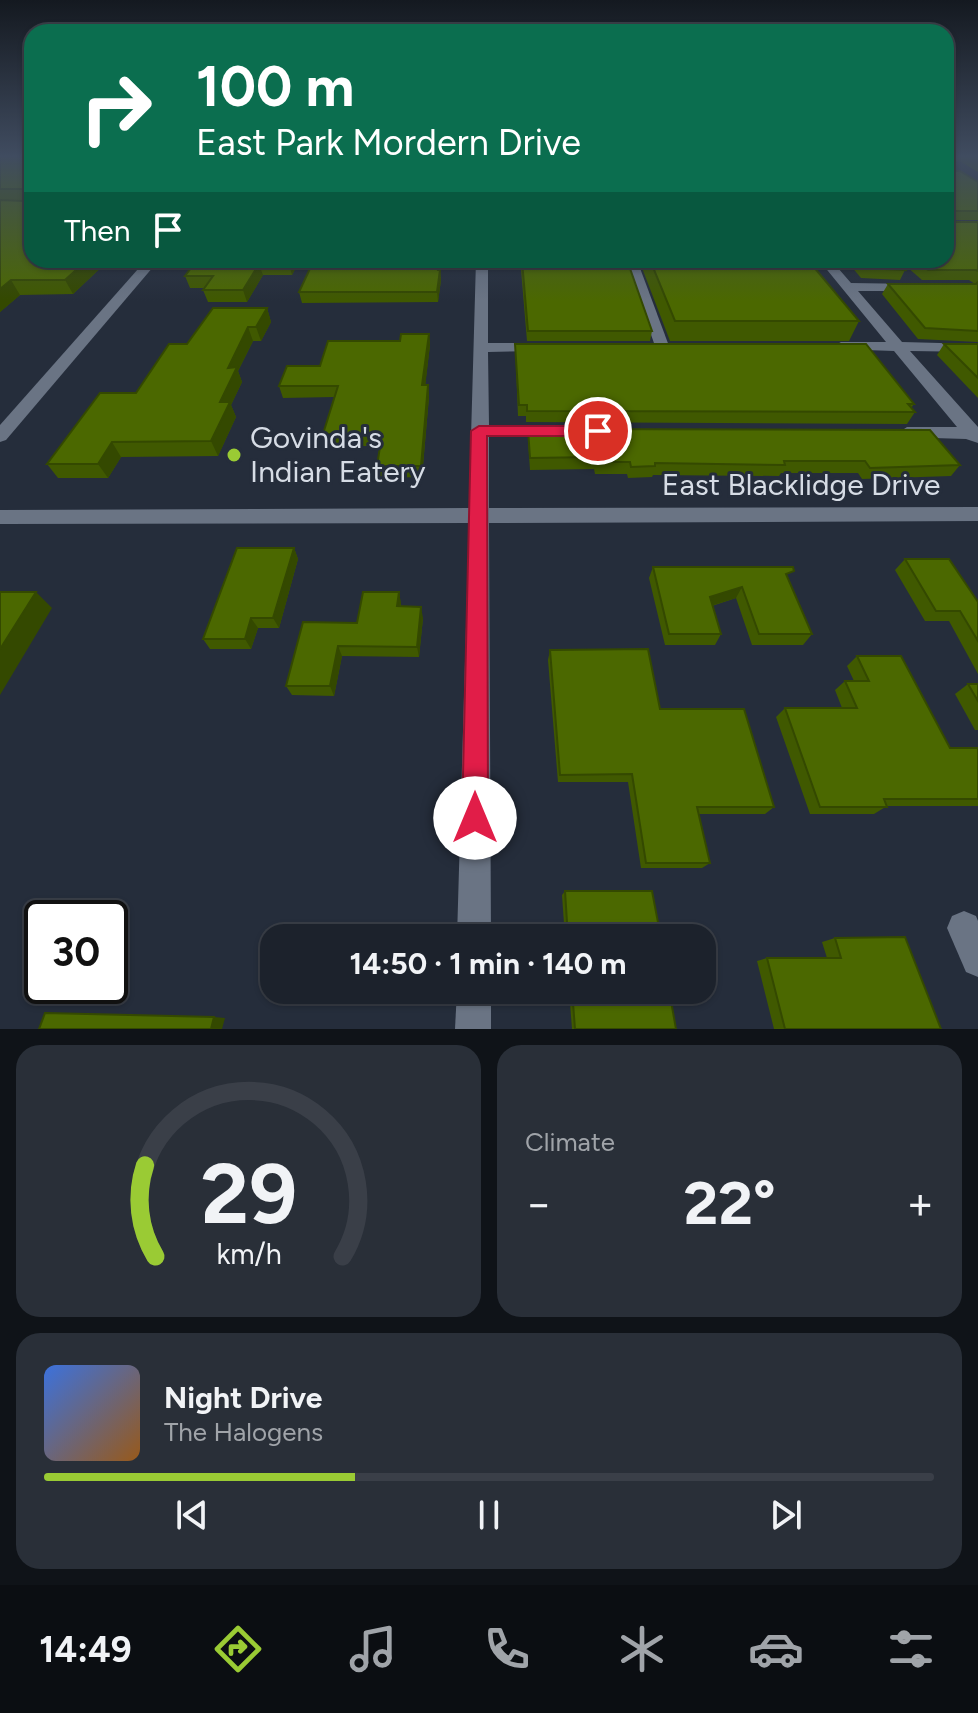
<!DOCTYPE html>
<meta charset="utf-8">
<style>
body{margin:0;font-family:Figtree,sans-serif;background:#292f38;color:#f1f3f6;height:100vh;display:flex;flex-direction:column;font-size:30px;white-space:nowrap}
*{box-sizing:border-box;margin:0}
p{font-size:26px;color:#a0a4a9}
.icon{flex:none;width:44px;height:44px;fill:none;stroke:currentColor;stroke-width:2;stroke-linecap:round;stroke-linejoin:round}
.map{position:relative;height:1029px;overflow:hidden}
.drawer{display:flex;flex-direction:column;gap:16px;padding:16px;background:#0f1318;flex:1}
.drawer>*{flex:none}
.hud{position:absolute;left:24px;top:24px;width:930px;height:244px;border-radius:24px;box-shadow:0 2px 6px #0004,0 0 0 2px #3a3f48;background:#0b6e4f;color:#fff;overflow:hidden}
.speed{position:absolute;left:24px;top:900px;display:flex;gap:16px;font-size:40px;font-weight:700;text-align:center}
.speed>*{display:grid;place-content:center;width:104px;height:104px;border-radius:50%;background:#1c222c;box-shadow:0 2px 6px #0004,0 0 0 2px #3a3f48;line-height:1}
.speed .limit{border:4px solid #111;border-radius:12px;background:#fff;color:#111}
.pin{position:absolute;display:grid;place-items:center;width:68px;height:68px;color:#fff;margin:-34px;border:4px solid #fff;border-radius:50%;box-shadow:0 2px 8px #0007}
.me{position:absolute;width:88px;margin:-44px;rotate:0deg;stroke-linejoin:round;filter:drop-shadow(0 0 6px #0008)}
.turn{display:flex;align-items:center;gap:28px;height:168px;padding:0 40px;font-size:36px}
.turn .icon{width:104px;height:104px;stroke-width:2.5}
.turn b{display:block;font-size:56px;line-height:68px}
.then{display:flex;align-items:center;height:76px;padding:0 40px;background:#0003;gap:16px;font-size:30px}
.big{font-size:60px;font-weight:700;line-height:1.1}
.drawer .card{flex:1;display:flex;flex-direction:column;justify-content:center;gap:12px;min-width:0;padding:0 28px;border-radius:24px;background:#292f38}
.drawer .dial{align-items:center;gap:0}
.dial svg{height:208px;overflow:visible;fill:none;stroke:#3a3f48;stroke-width:7;stroke-linecap:round;text-anchor:middle}
.dial text{fill:#f1f3f6;stroke:none}
.song{display:flex;align-items:center;gap:24px}
.cover{width:96px;height:96px;border-radius:12px;background:linear-gradient(135deg,hsl(220 70% 55%),hsl(30 70% 35%))}
.played{height:8px;border-radius:4px;background:linear-gradient(90deg,#9acb34 35%,#3a3f48 35%)}
.keys{display:flex;justify-content:space-around;direction:ltr}
.heat{display:flex;justify-content:space-between;align-items:center;font-size:44px;direction:ltr}
.drawer .tiles{flex:1;display:grid;gap:16px;grid-template-columns:1fr 1fr}
.card:last-child{grid-column:span 2}
.trip{position:absolute;left:260px;top:924px;width:456px;height:80px;border-radius:24px;background:#1c222c;box-shadow:0 2px 6px #0004,0 0 0 2px #3a3f48;font-weight:700;line-height:80px;text-align:center}
.menu{display:flex;height:128px;justify-content:space-around;align-items:center;background:#0b0e12;color:#a0a4a9}
.menu .icon{width:56px;height:56px}
.menu .current{color:#9acb34}
.menu b{font-size:36px;color:#f1f3f6}
.map>svg:first-child{display:block}
.lines{fill:none;stroke-linecap:round;stroke-linejoin:round}
.minor{fill:#6a7484;fill-rule:evenodd}
.tertiary{fill:#6a7484;fill-rule:evenodd}
.secondary{fill:#6a7484;fill-rule:evenodd}
.wall{fill:#405900}
.shaded-wall{fill:#344900}
.building{fill:#4b6800;stroke:#344900;stroke-width:2}
.route{fill:#e11d48;stroke:#92132f;stroke-width:2}
.poi-dot{fill:#9acb34;stroke:#252d3b;stroke-width:3}
.labels{text-anchor:middle;stroke-width:6;stroke-linejoin:round;paint-order:stroke}
.poi-label{font-size:30px;fill:#d6dce5;stroke:#252d3b;text-anchor:start}
.street-label{font-size:30px;fill:#d6dce5;stroke:#252d3b}
</style>
<div class="map">
<svg width="978" height="1029" viewBox="0 0 978 1029">
<rect width="100%" height="100%" fill="#252d3b"/>
<g class="lines">
<g class="minor">
<polygon points="476,260 488,260 488,343 541,343 548,347 541,351 488,352 489,425 555,425 564,431 555,437 489,437 489,508 978,507 978,521 489,523 491,938 457,938 469,523 0,524 0,510 469,508"/>
<polygon points="625,260 637,260 669,346 667,349 662,350 655,346"/>
<polygon points="819,260 831,260 851,283 917,284 918,287 912,291 858,291 902,342 978,344 978,352 910,351 978,427 978,443 966,439 901,437 898,433 907,427 957,427 894,351 836,349 834,346 841,342 886,342"/>
<polygon points="964,911 976,916 978,921 978,977 966,972 947,928 952,916"/>
<polygon points="457,990 491,990 491,1029 455,1029"/>
</g>
<polygon class="tertiary" points="946,164 978,184 978,191 946,171"/>
<polygon class="secondary" points="146,260 159,260 6,440 0,442 0,425"/>
</g>
<g class="wall">
<polygon points="0,157 32,157 32,260 109,260 73,294 20,295 0,312"/>
<polygon points="953,157 978,157 978,172"/>
<polygon points="946,171 978,182 978,220 950,220 949,222 978,222 978,342 918,339 882,294 888,284 975,284 969,280 922,280 899,260 946,260"/>
<polygon points="197,260 300,260 292,275 263,275 247,302 208,302 203,290 205,288 190,288 185,276"/>
<polygon points="314,260 441,260 440,270 441,280 438,302 302,303 299,292"/>
<polygon points="503,260 627,260 652,331 650,341 527,341 521,270 504,270"/>
<polygon points="639,260 710,260 713,265 753,265 749,260 808,260 859,321 849,341 670,341"/>
<polygon points="846,260 895,260 905,270 900,280 861,278"/>
<polygon points="267,308 271,322 261,341 253,341 238,371 242,382 231,405 236,417 218,456 121,457 108,478 58,478 47,464 136,393 187,344"/>
<polygon points="429,334 430,345 425,385 428,385 429,397 422,477 379,478 377,466 380,446 327,446 323,434 334,397 283,398 279,386 320,366 400,341"/>
<polygon points="515,344 914,404 911,408 915,412 907,424 526,422 526,416 518,416"/>
<polygon points="944,344 978,344 978,398 937,355"/>
<polygon points="528,429 960,465 951,476 862,479 858,473 781,473 779,476 653,475 652,477 628,478 627,474 595,474 594,469 530,470 528,440"/>
<polygon points="294,548 298,559 279,628 258,628 251,649 210,649 203,639"/>
<polygon points="905,559 978,602 978,674 949,621 925,621 895,570"/>
<polygon points="653,567 788,579 812,634 803,645 752,645 736,598 712,606 721,634 715,645 665,645 649,578"/>
<polygon points="399,592 401,606 423,618 419,657 342,656 334,696 292,695 286,686 357,623"/>
<polygon points="550,650 774,807 765,814 699,814 710,863 702,868 641,868 628,782 558,782 548,660"/>
<polygon points="857,656 950,748 978,748 978,806 887,806 874,814 810,814 776,717 785,708 842,708 835,690 845,681 854,681 847,666"/>
<polygon points="968,684 978,684 978,730 975,730 955,694"/>
<polygon points="565,891 661,938 565,938 562,895"/>
<polygon points="835,938 941,1029 774,1029 757,961 767,958 827,958 822,942"/>
<polygon points="569,990 669,990 676,1029 572,1029"/>
</g>
<g class="shaded-wall">
<polygon points="87,260 109,260 73,294 65,280"/>
<polygon points="291,260 300,260 292,275 289,264"/>
<polygon points="259,264 263,275 247,302 243,290"/>
<polygon points="440,270 441,280 438,302 437,292"/>
<polygon points="11,280 20,295 0,312 0,289"/>
<polygon points="267,308 271,322 261,341 256,327"/>
<polygon points="248,327 253,341 238,371 242,382 231,405 236,417 218,456 211,441 220,402 228,368"/>
<polygon points="429,334 430,345 424,397 422,385"/>
<polygon points="428,385 429,397 422,477 421,466"/>
<polygon points="112,442 121,457 108,478 98,464"/>
<polygon points="294,548 298,559 279,628 273,618"/>
<polygon points="742,587 736,598 704,608 710,597"/>
<polygon points="36,592 52,608 0,695 0,649"/>
<polygon points="399,592 401,603 399,617 397,606"/>
<polygon points="421,607 423,618 419,657 417,647"/>
<polygon points="251,618 258,628 251,649 245,639"/>
<polygon points="338,646 342,656 334,696 330,686"/>
<polygon points="214,1017 225,1018 222,1029 211,1029"/>
</g>
<g class="building">
<polygon points="0,157 32,157 32,199 27,202 32,202 32,260 87,260 65,280 11,280 0,289 0,200 25,201 28,192 25,189 0,189"/>
<polygon points="946,171 960,171 978,182 978,211 951,211 949,222 978,222 978,271 976,270 928,270 917,260 946,260"/>
<polygon points="197,260 291,260 289,264 259,264 243,290 203,290 213,276 185,276"/>
<polygon points="314,260 439,260 438,270 440,270 437,292 299,292"/>
<polygon points="504,260 627,260 652,331 528,331 522,261"/>
<polygon points="650,260 710,260 713,265 772,265 769,260 808,260 859,321 675,321"/>
<polygon points="859,260 895,260 905,270 866,268"/>
<polygon points="978,282 978,331 925,328 888,284 976,284"/>
<polygon points="213,308 267,308 256,327 248,327 228,368 237,367 220,402 230,402 211,441 112,442 98,464 47,464 100,393 136,393 169,344 187,344"/>
<polygon points="401,334 429,334 422,385 428,385 421,466 377,466 382,434 323,434 338,386 279,386 287,366 320,366 328,341 400,341"/>
<polygon points="515,344 866,344 914,404 908,404 915,412 527,411 527,405 519,405"/>
<polygon points="944,344 978,344 978,378"/>
<polygon points="528,429 930,430 960,465 870,468 865,461 784,461 785,465 655,463 655,466 631,467 630,462 597,462 596,457 530,458"/>
<polygon points="237,548 294,548 273,618 251,618 245,639 203,639"/>
<polygon points="905,559 949,559 978,602 978,641 960,611 936,611"/>
<polygon points="653,567 793,567 794,571 786,574 812,634 759,634 742,587 710,597 721,634 669,634"/>
<polygon points="0,592 36,592 0,649"/>
<polygon points="363,592 399,592 397,606 421,607 417,647 338,646 330,686 286,686 303,622 357,623"/>
<polygon points="648,649 660,709 744,709 774,807 697,807 710,863 646,863 632,774 560,775 550,650"/>
<polygon points="857,656 901,656 950,748 978,748 978,799 884,799 887,807 820,807 785,708 857,708 845,681 869,681"/>
<polygon points="968,684 978,684 978,701"/>
<polygon points="565,891 652,891 661,938 568,938"/>
<polygon points="905,937 941,1029 785,1029 767,958 841,958 835,938"/>
<polygon points="572,990 669,990 676,1029 575,1029"/>
<polygon points="45,1013 214,1017 211,1029 39,1029"/>
</g>
<linearGradient id="sky" x2="0" y2="1"><stop stop-color="#141920"/><stop offset="0.52" stop-color="#404c60"/><stop offset="1" stop-color="#404c60" stop-opacity="0"/></linearGradient>
<rect width="978" height="301" fill="url(#sky)"/>
<polygon class="route" points="479,426 598,426 606,431 598,436 487,436 488,818 485,827 475,831 465,827 462,818 471,431"/>
<circle class="poi-dot" cx="234" cy="455" r="8"/>
<g class="labels">
<g class="poi-label">
<text x="250" y="448">Govinda's<tspan x="250" dy="34">Indian Eatery</tspan></text>
</g>
<g class="street-label">
<text x="801" y="495">East Blacklidge Drive</text>
</g>
</g>
</svg>
<div class="speed"><div class="limit">30</div></div>
<div class="pin" style="left:598px;top:431px;background:#d93025"><svg class="icon" aria-label="arrive" viewBox="0 0 24 24"><path d="M6 21V4h12l-3 4 3 4H6"/></svg></div>
<svg class="me" style="left:475px;top:818px" viewBox="-20 -20 40 40"><circle r="19" fill="#fff"/><path d="M0-13L10 11 0 6-10 11z" fill="#e11d48"/></svg>
<div class="trip">14:50 · 1 min · 140 m</div>
<div class="hud">
<div class="turn"><svg class="icon" aria-label="right" viewBox="0 0 24 24"><path d="M7 20v-9h11M14 6l5 5-5 5"/></svg><div><b>100 m</b>East Park Mordern Drive</div></div>
<div class="then">Then<svg class="icon" aria-label="arrive" viewBox="0 0 24 24"><path d="M6 21V4h12l-3 4 3 4H6"/></svg></div>
</div>
</div>
<section class="drawer">
<div class="tiles">
<div class="card dial"><svg viewBox="0 0 100 80">
<path d="M14 69A42 42 0 1 1 86 69"/>
<path d="M14 69A42 42 0 0 1 10 34" stroke="#9acb34"/>
<text x="50" y="56" font-size="32" font-weight="700">29</text>
<text x="50" y="72" font-size="11">km/h</text>
</svg></div>
<div class="card"><p>Climate</p>
<div class="heat"><a>−</a><b class="big">22°</b><a>+</a></div>
</div>
<div class="card">
<div class="song"><i class="cover"></i><div><b>Night Drive</b><p>The Halogens</p></div></div>
<div class="played"></div>
<div class="keys"><svg class="icon" aria-label="previous" viewBox="0 0 24 24"><path d="M18 5L8 12l10 7zM5 5v14"/></svg><svg class="icon" aria-label="pause" viewBox="0 0 24 24"><path d="M8 5v14M16 5v14"/></svg><svg class="icon" aria-label="next" viewBox="0 0 24 24"><path d="M6 5l10 7-10 7zM19 5v14"/></svg></div>
</div>
</div>
</section>
<nav class="menu">
<b>14:49</b>
<svg class="icon current" aria-label="directions" viewBox="0 0 24 24"><path d="M12 3l9 9-9 9-9-9zM9 14v-3h6M13 9l2 2-2 2"/></svg>
<svg class="icon" aria-label="music" viewBox="0 0 24 24"><path d="M9 18V5l10-2v13"/><circle cx="6" cy="18" r="3"/><circle cx="16" cy="16" r="3"/></svg>
<svg class="icon" aria-label="phone" viewBox="0 0 24 24"><path d="M5 4h4l2 5-3 2q2 4 5 5l2-3 5 2v4C11 20 4 13 5 4z"/></svg>
<svg class="icon" aria-label="climate" viewBox="0 0 24 24"><path d="M12 3v18M4 7l16 10M4 17L20 7"/></svg>
<svg class="icon" aria-label="car" viewBox="0 0 24 24"><path d="M5 17H2v-5l4-1 3-4h7l3 4 3 1v5h-3M9 17h6M6 11h13"/><circle cx="7" cy="17" r="2"/><circle cx="17" cy="17" r="2"/></svg>
<svg class="icon" aria-label="filters" viewBox="0 0 24 24"><path d="M4 7h16M4 17h16"/><circle cx="9" cy="7" r="2"/><circle cx="15" cy="17" r="2"/></svg>
</nav>
